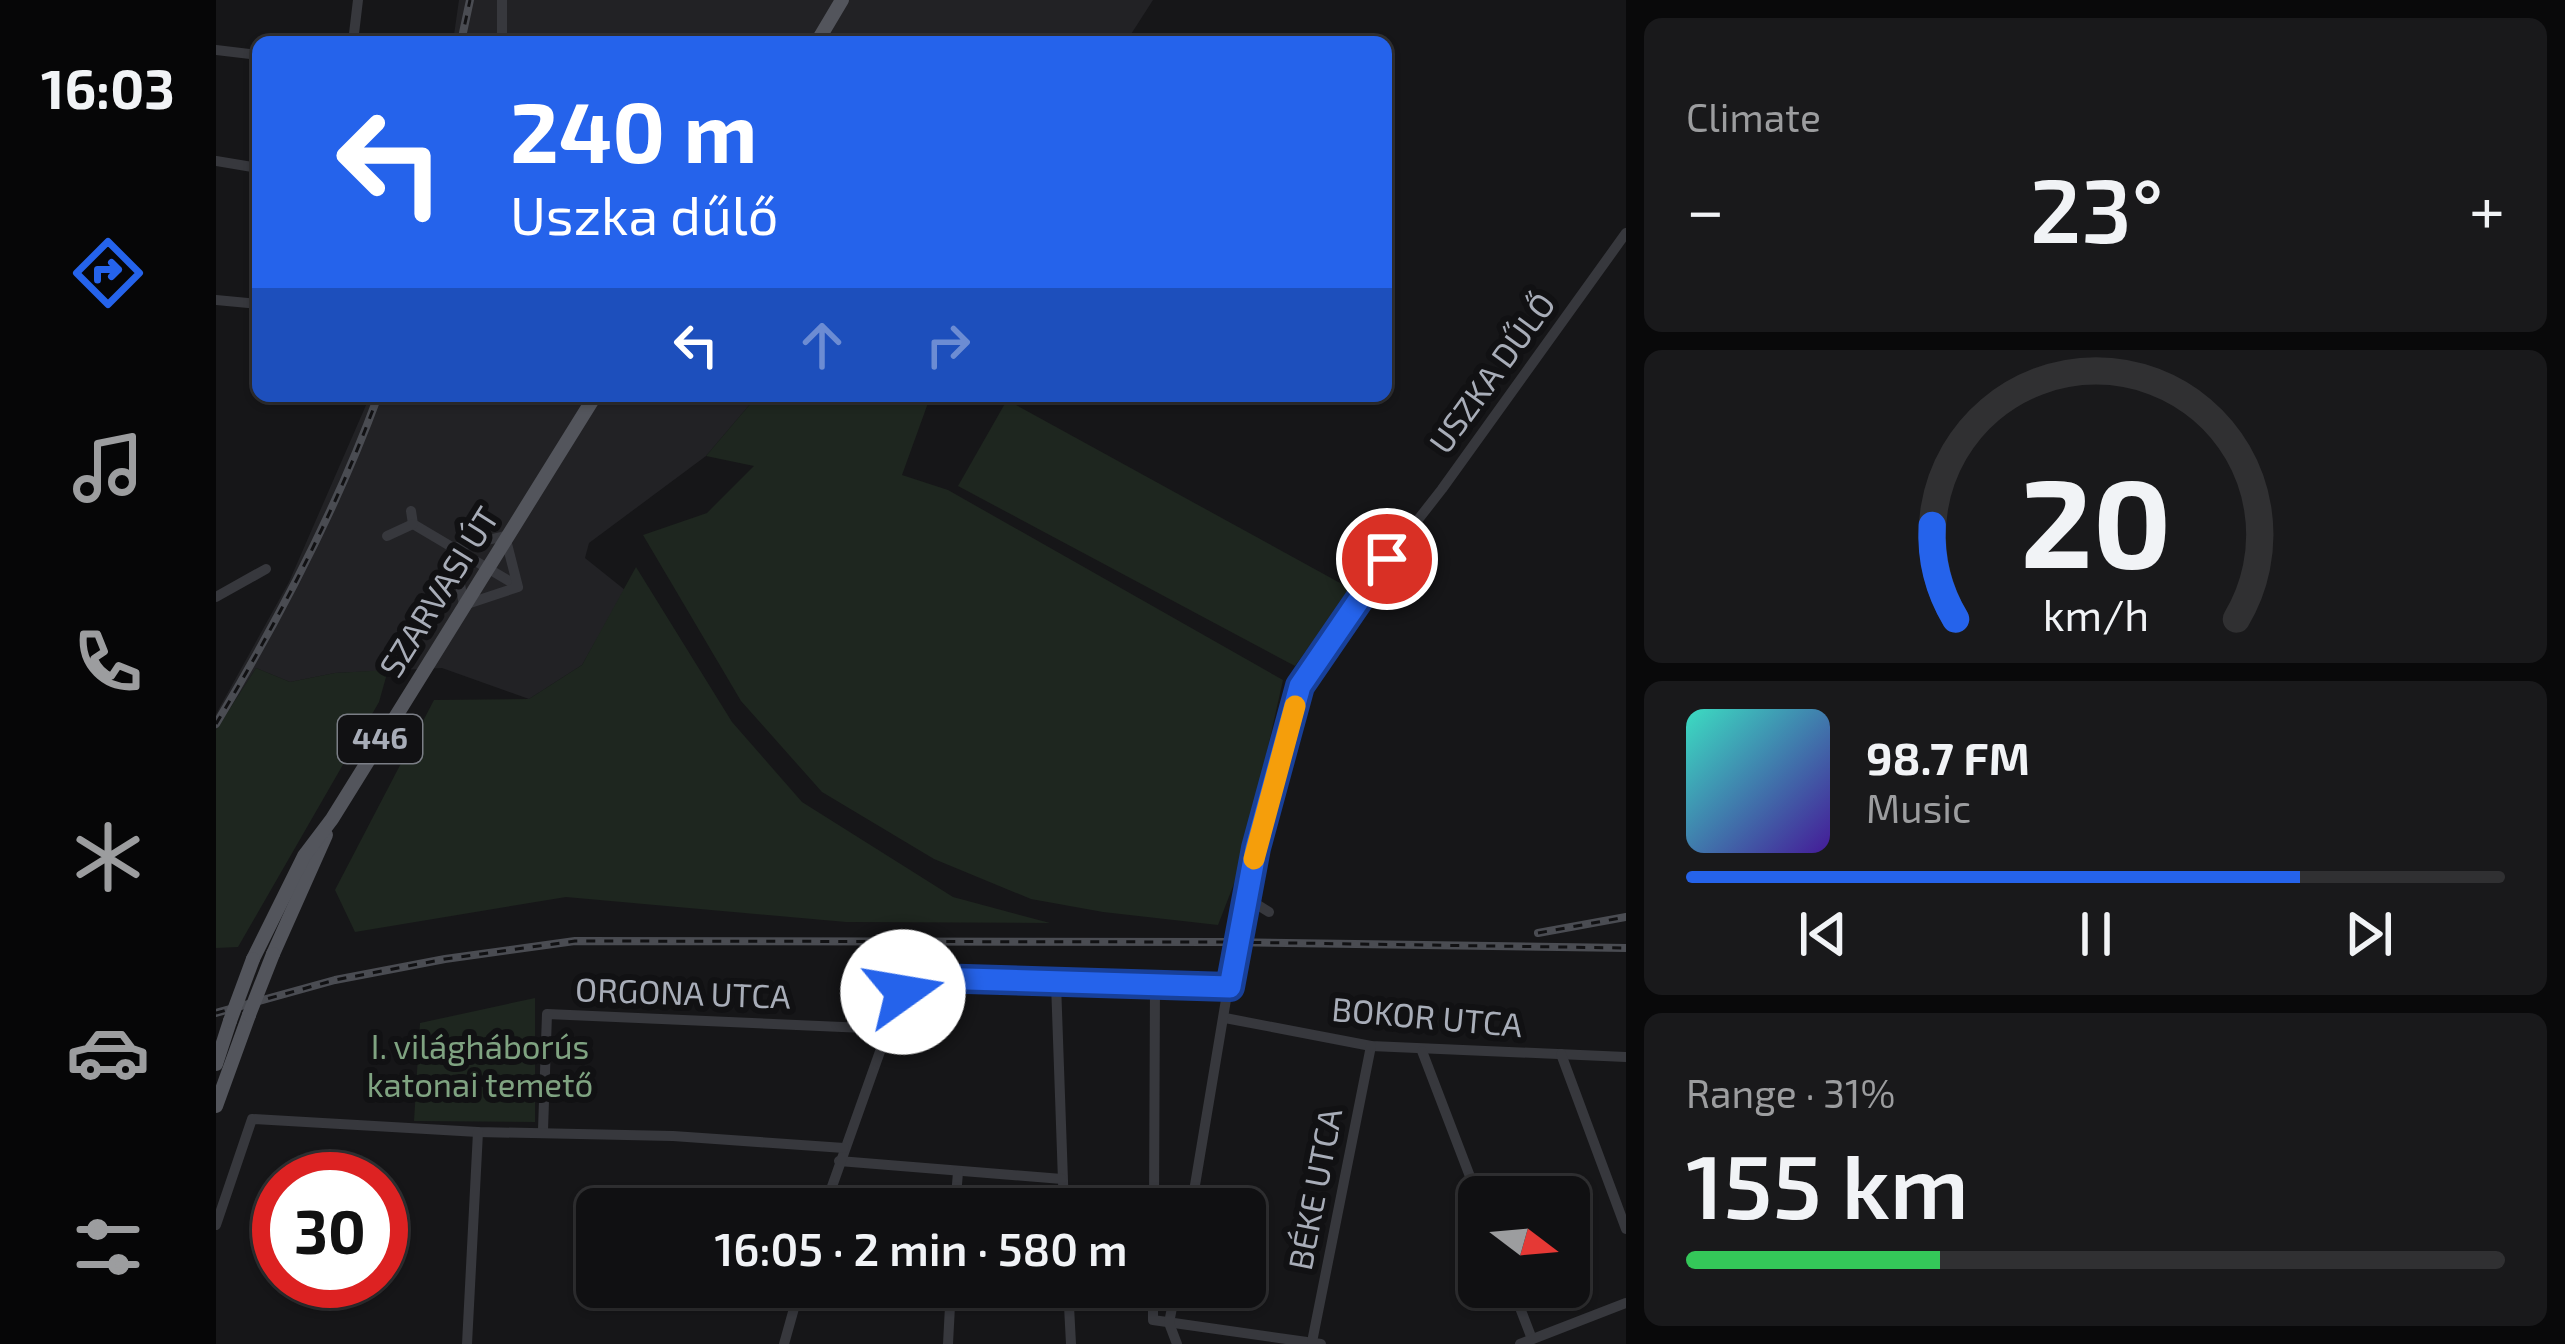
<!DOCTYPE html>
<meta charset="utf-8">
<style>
body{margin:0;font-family:"Exo 2",sans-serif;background:#19191b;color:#f1f3f6;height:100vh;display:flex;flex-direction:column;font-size:45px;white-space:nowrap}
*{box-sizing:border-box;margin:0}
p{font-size:39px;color:#9c9d9f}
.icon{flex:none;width:66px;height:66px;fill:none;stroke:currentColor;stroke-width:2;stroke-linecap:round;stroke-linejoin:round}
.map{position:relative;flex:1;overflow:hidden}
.details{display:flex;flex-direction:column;gap:18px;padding:18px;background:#09090a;width:939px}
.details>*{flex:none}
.top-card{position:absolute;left:36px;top:36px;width:1140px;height:366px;border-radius:18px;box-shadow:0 3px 9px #0004,0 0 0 3px #303032;background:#2563eb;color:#fff;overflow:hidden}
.needle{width:78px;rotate:106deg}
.tools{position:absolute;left:1242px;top:1176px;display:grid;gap:24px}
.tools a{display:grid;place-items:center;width:132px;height:132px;border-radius:18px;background:#101012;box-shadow:0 3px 9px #0004,0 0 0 3px #303032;font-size:60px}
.speed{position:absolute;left:36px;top:1152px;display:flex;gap:24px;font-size:60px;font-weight:700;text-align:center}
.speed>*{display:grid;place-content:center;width:156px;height:156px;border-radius:50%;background:#101012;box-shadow:0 3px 9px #0004,0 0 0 3px #303032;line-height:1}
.speed .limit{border:18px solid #d22;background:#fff;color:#111}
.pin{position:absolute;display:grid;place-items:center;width:102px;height:102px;color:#fff;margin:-51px;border:6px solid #fff;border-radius:50%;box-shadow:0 3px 12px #0007}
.me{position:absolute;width:132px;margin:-66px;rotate:77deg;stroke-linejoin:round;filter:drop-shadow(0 0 9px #0008)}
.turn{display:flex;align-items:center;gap:42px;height:252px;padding:0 60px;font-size:54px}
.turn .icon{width:156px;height:156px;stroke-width:2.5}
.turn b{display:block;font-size:84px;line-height:102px}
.lanes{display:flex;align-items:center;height:114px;padding:0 60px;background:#0003;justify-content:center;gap:60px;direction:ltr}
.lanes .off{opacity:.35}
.big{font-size:90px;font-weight:600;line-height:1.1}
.details .tile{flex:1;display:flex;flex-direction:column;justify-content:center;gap:18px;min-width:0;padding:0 42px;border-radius:18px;background:#19191b}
.details .dial{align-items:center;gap:0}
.dial svg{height:312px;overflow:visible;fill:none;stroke:#303032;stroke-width:7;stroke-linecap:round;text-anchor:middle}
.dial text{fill:#f1f3f6;stroke:none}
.song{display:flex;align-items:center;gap:36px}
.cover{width:144px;height:144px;border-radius:18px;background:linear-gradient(135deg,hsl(170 70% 55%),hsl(260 70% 35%))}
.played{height:12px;border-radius:6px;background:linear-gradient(90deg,#2563eb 75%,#303032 75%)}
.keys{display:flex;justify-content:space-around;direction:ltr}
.heat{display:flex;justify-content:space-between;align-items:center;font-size:66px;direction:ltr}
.charge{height:18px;border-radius:9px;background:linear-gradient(90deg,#34c759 31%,#303032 0)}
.trip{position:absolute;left:360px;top:1188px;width:690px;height:120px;border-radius:18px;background:#101012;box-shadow:0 3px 9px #0004,0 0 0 3px #303032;font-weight:600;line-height:120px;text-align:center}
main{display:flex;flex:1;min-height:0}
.tabs{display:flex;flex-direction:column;width:216px;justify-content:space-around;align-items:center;background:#060607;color:#9c9d9f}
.tabs .icon{width:84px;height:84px}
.tabs .selected{color:#2563eb}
.tabs b{font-size:54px;color:#f1f3f6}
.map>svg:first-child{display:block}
.built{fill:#222225}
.green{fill:#1e261f}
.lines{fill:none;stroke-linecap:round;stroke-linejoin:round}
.minor{stroke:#37383d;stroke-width:10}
.major{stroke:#53555c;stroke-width:14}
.rail-casing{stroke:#4a4c52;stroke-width:8}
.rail{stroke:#111113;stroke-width:3;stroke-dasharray:9;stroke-linecap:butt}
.major-bridge{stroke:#53555c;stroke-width:14}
.route-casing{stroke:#184099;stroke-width:30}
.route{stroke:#2563eb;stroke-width:21}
.slow{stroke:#f59e0b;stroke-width:21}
.labels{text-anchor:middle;stroke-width:12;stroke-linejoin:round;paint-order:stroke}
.shield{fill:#111113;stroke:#7b7e86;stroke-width:3}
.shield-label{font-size:30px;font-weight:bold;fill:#a8adb8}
.street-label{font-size:33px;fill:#a8adb8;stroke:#111113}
.park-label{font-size:33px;fill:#7fa381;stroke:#111113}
</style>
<main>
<nav class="tabs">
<b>16:03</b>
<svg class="icon selected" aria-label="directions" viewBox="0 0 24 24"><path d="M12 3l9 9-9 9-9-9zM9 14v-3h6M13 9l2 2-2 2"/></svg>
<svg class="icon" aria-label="music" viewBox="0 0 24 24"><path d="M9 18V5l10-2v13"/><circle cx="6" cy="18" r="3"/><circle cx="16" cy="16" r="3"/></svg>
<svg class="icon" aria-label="phone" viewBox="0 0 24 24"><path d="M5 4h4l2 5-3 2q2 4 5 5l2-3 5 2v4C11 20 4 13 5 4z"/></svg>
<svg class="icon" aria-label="climate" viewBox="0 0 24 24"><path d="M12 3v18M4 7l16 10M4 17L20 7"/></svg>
<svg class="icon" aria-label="car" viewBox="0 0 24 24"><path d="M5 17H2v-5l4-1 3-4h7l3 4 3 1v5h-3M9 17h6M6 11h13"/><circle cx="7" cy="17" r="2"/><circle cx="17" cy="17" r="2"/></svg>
<svg class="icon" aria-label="filters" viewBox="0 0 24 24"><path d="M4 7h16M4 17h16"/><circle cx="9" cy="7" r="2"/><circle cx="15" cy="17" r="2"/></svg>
</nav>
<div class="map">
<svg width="1410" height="1344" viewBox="0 0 1410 1344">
<rect width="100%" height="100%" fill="#161618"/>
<g class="built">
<polygon points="243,0 937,0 910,42 237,42"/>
<polygon points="154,396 541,396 490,456 373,543 369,558 409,590 366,665 313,699 226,668 119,673 74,682 40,668 0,730 0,714 73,582"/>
</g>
<g class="green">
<polygon points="541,396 700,396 712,403 686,475 732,490 1067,680 1026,863 1002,925 887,912 815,899 718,859 606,792 525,701 427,535 491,513 538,466 490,456"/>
<polygon points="791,400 1135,589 1079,666 742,486"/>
<polygon points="420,567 516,722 586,802 737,897 834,923 630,922 350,897 139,932 119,890 218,700 313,699 366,665"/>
<polygon points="40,668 74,682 119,673 172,670 163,702 22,947 0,948 0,730"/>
<polygon points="319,998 319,1122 198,1121 204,1023"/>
</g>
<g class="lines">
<g class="minor">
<polyline points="137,42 142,0"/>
<polyline points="286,42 286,0"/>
<polyline points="0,50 42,55"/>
<polyline points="0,161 42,168"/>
<polyline points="0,300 42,304"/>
<polyline points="195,511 197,524 300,585"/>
<polyline points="171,536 197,524"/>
<polygon points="289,536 302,587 248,605 237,548"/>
<polyline points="0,597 50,569"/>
<polyline points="1029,897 1053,912"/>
<polyline points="840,983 848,1209"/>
<polyline points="1009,1018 1155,1046 1410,1057"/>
<polyline points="1206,1051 1263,1200"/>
<polyline points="1345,1054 1410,1229"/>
<polyline points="327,1130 331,1014 672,1029"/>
<polyline points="623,1161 846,1179"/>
<polyline points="608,1209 672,1029 694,983 716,978 1014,987"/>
<polyline points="739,1209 742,1172"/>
<polyline points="938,1209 939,986"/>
<polyline points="975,1209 1022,928 1084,686 1144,594 1226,489 1410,233"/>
<polyline points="0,1225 36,1119 262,1132 457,1136 628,1148"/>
<polyline points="852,1287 855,1344"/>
<polyline points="937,1287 937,1320 1105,1344"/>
<polyline points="960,1287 953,1323 961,1344"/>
<polyline points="1296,1287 1316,1339"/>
<polyline points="1096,1342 1155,1046"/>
<polyline points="251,1344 262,1132"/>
<polyline points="568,1344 584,1287"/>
<polyline points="732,1344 735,1287"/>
<polyline points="1304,1344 1410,1303"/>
</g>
<g class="major">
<polyline points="601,42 626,0"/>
<polyline points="57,954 110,835"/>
<polyline points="37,959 88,856 116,819 379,396"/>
<polyline points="0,1064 14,1021"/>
<polyline points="0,1106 33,1015"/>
</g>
<defs>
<g id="rail">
<polyline points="245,42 254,0"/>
<path d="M0,724c63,-105 120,-213 162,-328"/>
<polyline points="1322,933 1410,917"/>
<polyline points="0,1013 119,980 229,959 359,941 1008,942 1410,948"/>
</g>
</defs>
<use href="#rail" class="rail-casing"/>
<use href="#rail" class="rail"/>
<g class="major-bridge">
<polyline points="33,1015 57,954"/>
<polyline points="14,1021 37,959"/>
</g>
</g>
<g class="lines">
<defs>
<polyline id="route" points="687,992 694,982 716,978 1014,987 1040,848 1084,686 1171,559"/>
</defs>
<use href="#route" class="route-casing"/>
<use href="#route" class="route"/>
<polyline class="slow" points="1038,859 1079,706"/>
</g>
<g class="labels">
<rect class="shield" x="122" y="715" width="84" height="48" rx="9"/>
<g class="shield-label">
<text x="164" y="749">446</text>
</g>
<g class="street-label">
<text transform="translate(1276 373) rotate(-54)" y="12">USZKA DŰLŐ</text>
<text transform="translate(223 592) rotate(-58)" y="12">SZARVASI ÚT</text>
<text transform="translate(467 993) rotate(2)" y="12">ORGONA UTCA</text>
<text transform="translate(1211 1017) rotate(5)" y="12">BOKOR UTCA</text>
<text transform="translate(1099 1189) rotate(-79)" y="12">BÉKE UTCA</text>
</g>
<g class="park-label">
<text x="264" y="1059">I. világháborús<tspan x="264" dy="38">katonai temető</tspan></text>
</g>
</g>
</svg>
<div class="tools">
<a><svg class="needle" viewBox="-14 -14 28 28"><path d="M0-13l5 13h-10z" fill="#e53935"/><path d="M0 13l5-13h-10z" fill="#9c9d9f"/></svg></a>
</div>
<div class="speed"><div class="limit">30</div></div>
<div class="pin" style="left:1171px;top:559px;background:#d93025"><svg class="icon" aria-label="arrive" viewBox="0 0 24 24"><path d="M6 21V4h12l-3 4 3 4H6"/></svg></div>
<svg class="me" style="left:687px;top:992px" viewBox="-20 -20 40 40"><circle r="19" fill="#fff"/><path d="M0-13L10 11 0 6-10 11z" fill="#2563eb"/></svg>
<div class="trip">16:05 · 2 min · 580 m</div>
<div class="top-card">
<div class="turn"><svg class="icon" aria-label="left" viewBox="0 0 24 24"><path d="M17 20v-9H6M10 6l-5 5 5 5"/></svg><div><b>240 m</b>Uszka dűlő</div></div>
<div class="lanes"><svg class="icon" aria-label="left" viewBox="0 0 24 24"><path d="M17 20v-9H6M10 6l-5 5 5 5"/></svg><svg class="icon off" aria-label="ahead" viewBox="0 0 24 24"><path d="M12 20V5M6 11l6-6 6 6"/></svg><svg class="icon off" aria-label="right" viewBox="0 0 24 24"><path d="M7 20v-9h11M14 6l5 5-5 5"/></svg></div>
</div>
</div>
<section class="details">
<div class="tile"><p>Climate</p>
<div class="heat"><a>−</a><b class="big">23°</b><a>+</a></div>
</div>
<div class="tile dial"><svg viewBox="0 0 100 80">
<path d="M14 69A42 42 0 1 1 86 69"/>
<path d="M14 69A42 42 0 0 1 8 45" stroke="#2563eb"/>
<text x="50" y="56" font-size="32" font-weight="700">20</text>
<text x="50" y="72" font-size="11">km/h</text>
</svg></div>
<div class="tile">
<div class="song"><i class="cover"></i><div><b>98.7 FM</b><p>Music</p></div></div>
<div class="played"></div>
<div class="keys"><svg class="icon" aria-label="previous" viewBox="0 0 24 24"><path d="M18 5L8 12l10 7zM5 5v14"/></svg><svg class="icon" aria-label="pause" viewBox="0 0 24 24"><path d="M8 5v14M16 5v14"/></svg><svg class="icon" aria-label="next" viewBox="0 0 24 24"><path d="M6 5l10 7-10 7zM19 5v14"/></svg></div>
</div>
<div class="tile"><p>Range · 31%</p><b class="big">155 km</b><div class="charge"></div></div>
</section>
</main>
